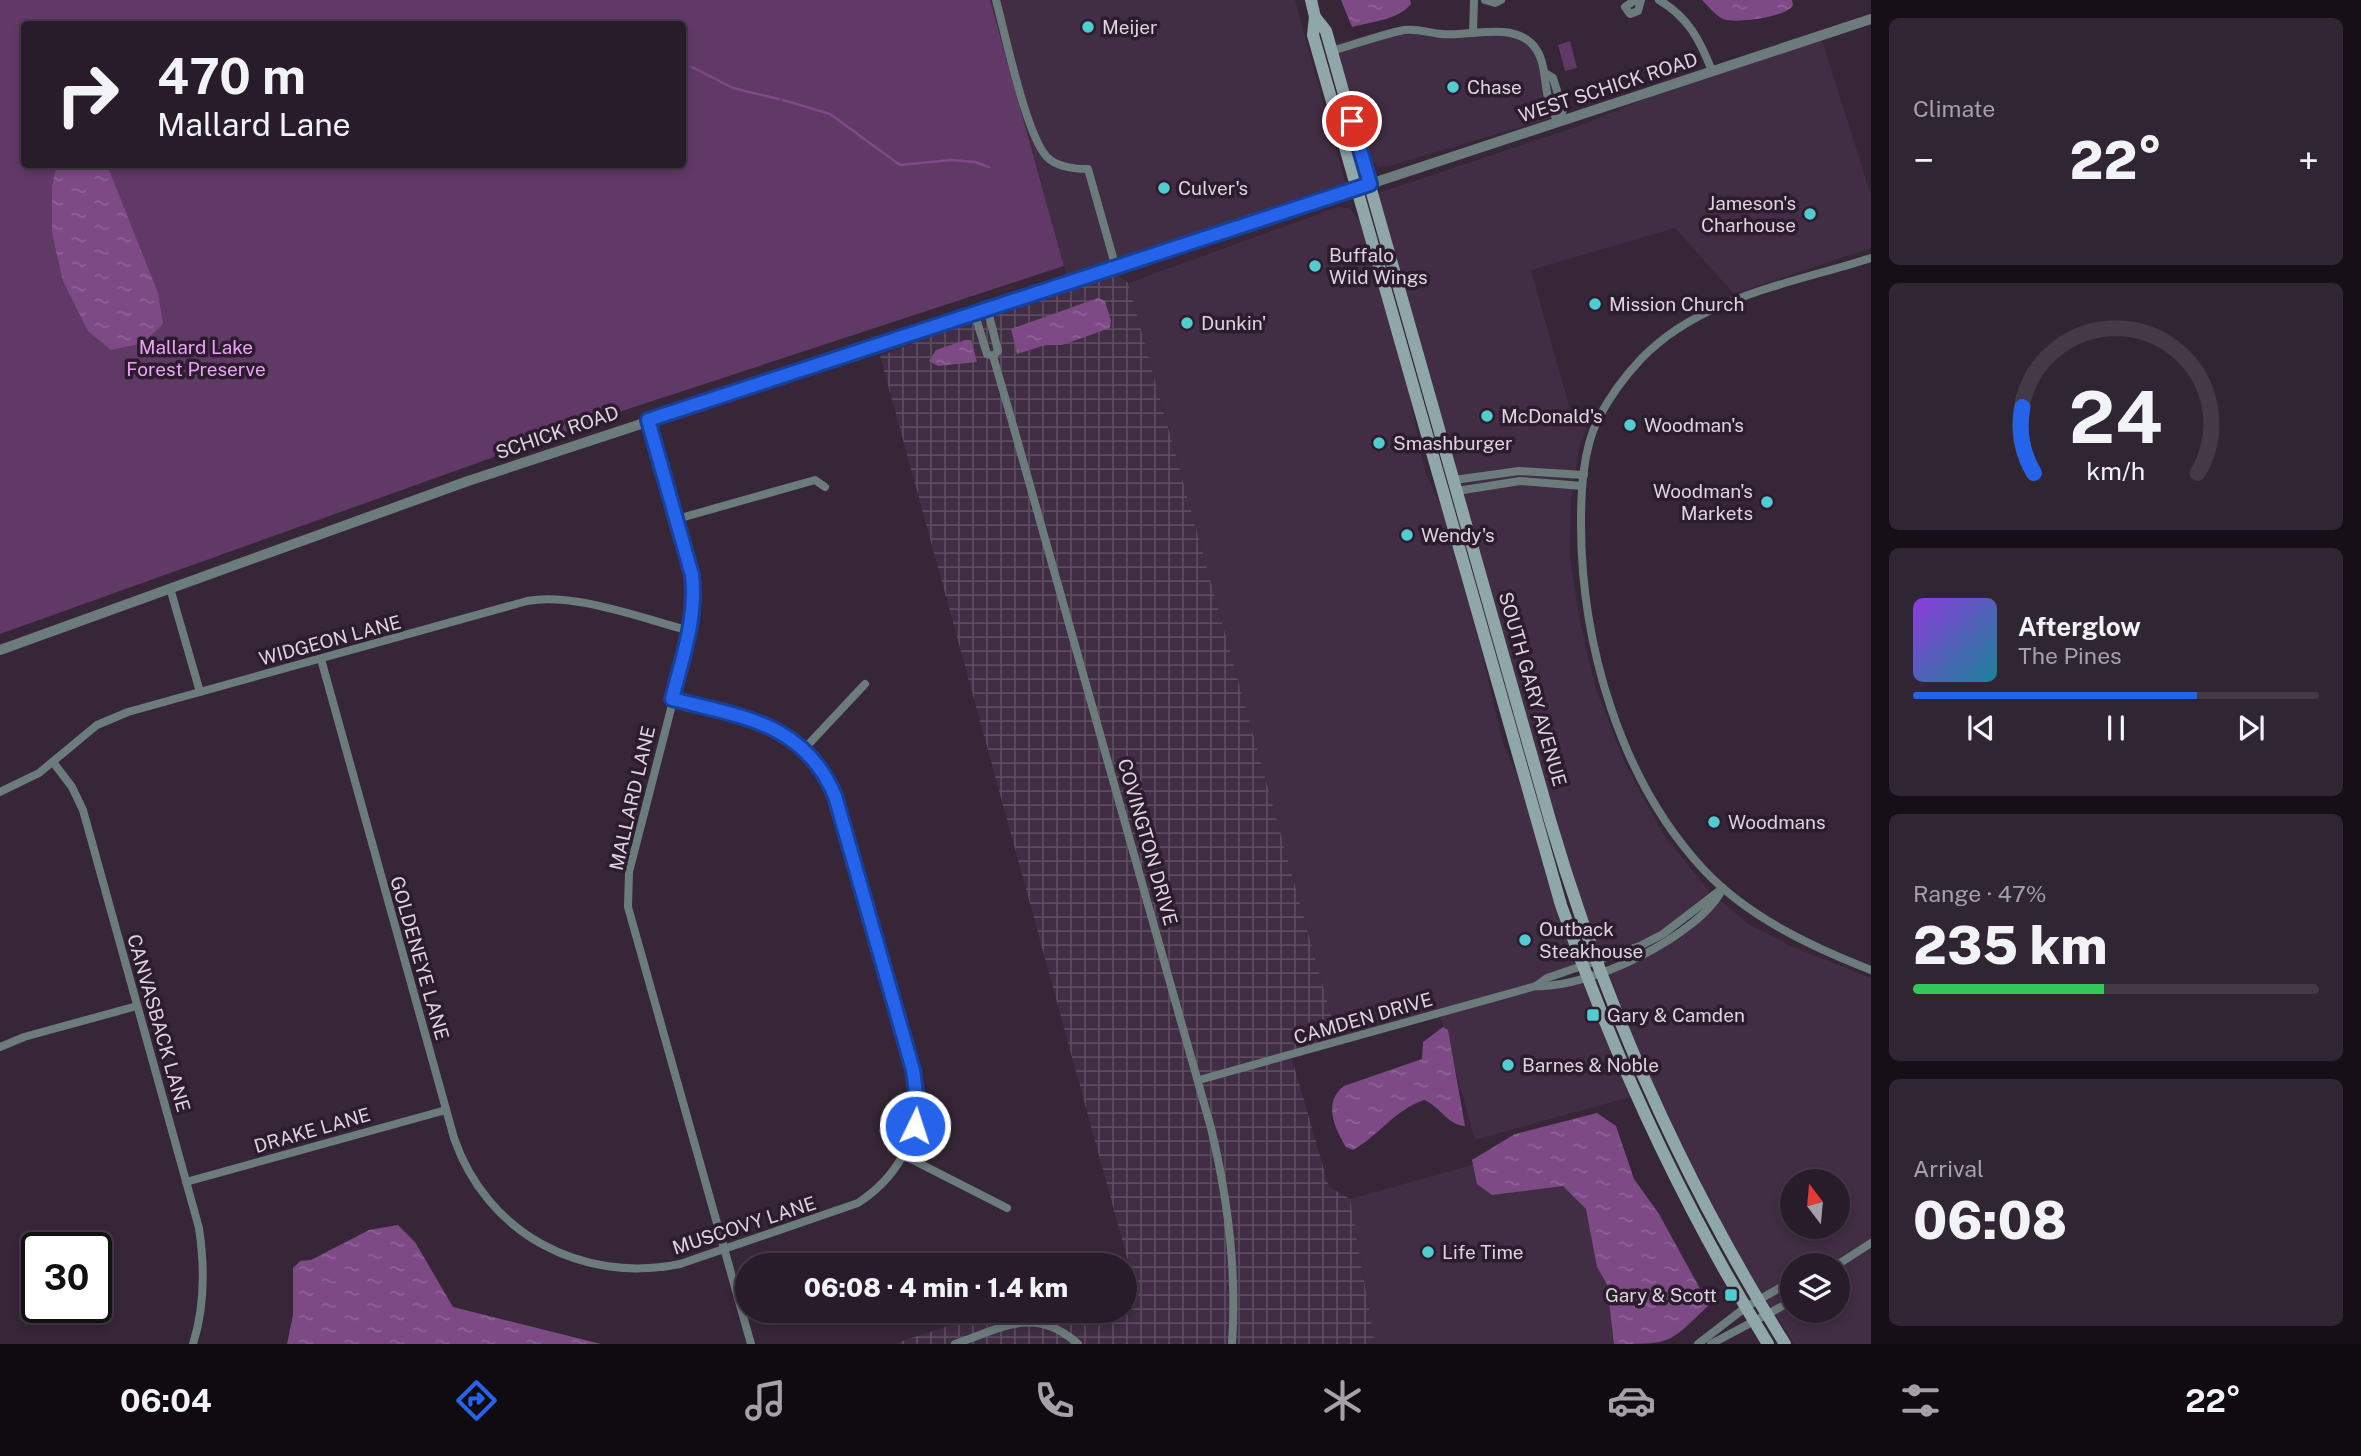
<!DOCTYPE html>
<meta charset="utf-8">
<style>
body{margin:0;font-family:"Public Sans",sans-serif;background:#302532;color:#f1f3f6;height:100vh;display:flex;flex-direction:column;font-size:26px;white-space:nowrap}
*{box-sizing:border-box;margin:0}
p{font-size:23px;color:#a5a1a8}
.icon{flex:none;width:38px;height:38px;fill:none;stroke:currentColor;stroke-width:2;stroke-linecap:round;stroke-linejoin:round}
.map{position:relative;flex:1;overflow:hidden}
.panel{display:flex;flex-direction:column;gap:18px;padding:18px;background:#160f17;width:490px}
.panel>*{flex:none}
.guide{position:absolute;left:21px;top:21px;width:665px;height:147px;border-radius:7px;box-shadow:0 4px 10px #0003,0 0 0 2px #443a47;background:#281c2a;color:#f1f3f6;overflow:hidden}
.needle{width:46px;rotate:344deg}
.fabs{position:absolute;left:1780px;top:1169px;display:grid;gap:14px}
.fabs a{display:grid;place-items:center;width:70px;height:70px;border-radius:50%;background:#281c2a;box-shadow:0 4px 10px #0003,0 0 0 2px #443a47;font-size:35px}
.speed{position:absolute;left:21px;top:1232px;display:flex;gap:14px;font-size:35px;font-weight:700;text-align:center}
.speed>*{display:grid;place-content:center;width:91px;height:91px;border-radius:50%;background:#281c2a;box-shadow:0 4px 10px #0003,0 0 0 2px #443a47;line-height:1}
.speed .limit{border:4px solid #111;border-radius:10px;background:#fff;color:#111}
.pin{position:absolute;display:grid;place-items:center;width:60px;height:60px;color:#fff;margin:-30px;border:4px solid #fff;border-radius:50%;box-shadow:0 2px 7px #0007}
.me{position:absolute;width:77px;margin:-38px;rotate:4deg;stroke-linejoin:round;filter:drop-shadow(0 0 5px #0008)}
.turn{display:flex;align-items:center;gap:24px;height:147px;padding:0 21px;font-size:32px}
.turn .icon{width:91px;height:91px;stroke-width:2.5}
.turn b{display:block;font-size:49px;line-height:60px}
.big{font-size:52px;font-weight:800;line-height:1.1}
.panel .tile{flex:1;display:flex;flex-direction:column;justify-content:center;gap:10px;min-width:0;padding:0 24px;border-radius:10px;background:#302532}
.panel .dial{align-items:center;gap:0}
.dial svg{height:182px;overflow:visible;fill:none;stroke:#443a47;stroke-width:7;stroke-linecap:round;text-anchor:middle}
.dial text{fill:#f1f3f6;stroke:none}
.song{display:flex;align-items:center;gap:21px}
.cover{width:84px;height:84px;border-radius:10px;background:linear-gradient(135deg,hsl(270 70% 55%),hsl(190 70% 35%))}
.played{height:7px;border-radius:4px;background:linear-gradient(90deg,#2563eb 70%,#443a47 70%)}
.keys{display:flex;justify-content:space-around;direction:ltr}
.heat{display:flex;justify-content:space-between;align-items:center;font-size:38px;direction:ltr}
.charge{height:10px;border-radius:5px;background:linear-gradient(90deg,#34c759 47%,#443a47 0)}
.trip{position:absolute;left:735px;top:1253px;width:402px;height:70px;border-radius:35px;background:#281c2a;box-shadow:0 4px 10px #0003,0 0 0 2px #443a47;font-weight:800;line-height:70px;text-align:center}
.menu{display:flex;height:112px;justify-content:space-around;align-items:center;background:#100b11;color:#a5a1a8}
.menu .icon{width:49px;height:49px}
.menu .current{color:#2563eb}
.menu b{font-size:32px;color:#f1f3f6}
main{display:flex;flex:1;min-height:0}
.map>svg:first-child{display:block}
.built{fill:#412d44;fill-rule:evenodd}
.industrial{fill:url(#industrial-grid)}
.park{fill:#603966;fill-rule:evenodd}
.water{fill:url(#water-ripples)}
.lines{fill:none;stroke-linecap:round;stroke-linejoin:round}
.stream{stroke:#7d4a86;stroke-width:2.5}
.minor{stroke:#6c7b7b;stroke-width:8}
.tertiary{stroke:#6c7b7b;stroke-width:10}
.secondary{stroke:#8fa7a8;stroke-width:12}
.route-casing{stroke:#184099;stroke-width:18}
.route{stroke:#2563eb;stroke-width:12}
.poi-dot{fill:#51ccd1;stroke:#2c1c2e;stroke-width:2.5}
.labels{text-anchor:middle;stroke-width:7;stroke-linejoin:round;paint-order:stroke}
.poi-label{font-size:19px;fill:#ded4df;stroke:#2c1c2e;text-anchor:start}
.street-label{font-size:19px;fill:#ded4df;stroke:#2c1c2e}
.park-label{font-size:19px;fill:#eca2f8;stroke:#2c1c2e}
</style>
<main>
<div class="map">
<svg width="1871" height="1344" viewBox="0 0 1871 1344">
<defs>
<pattern id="industrial-grid" width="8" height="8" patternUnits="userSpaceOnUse" patternTransform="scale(1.75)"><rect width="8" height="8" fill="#412d44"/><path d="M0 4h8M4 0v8" fill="none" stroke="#5c4b5f"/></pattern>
<pattern id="water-ripples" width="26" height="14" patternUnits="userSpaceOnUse" patternTransform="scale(1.75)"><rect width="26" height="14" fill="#7d4a86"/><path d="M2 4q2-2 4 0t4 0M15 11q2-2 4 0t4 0" fill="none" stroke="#8f6397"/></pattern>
</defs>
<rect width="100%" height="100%" fill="#362638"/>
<g class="built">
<polygon points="990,0 1295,0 1346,185 1067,276"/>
<polygon points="1412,25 1441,30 1513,30 1532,38 1546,61 1562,115 1389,166 1378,167 1367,155 1335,43"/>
<polygon points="1821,37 1871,195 1871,248 1734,294 1675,228 1531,270 1570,409 1592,418 1580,443 1571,499 1570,558 1580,621 1595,686 1624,761 1663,834 1710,892 1662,931 1637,945 1599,957 1546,792 1378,193 1579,126 1693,79"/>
<polygon points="1338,207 1349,208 1360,221 1408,389 1425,471 1442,509 1481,649 1502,740 1517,775 1577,963 1534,984 1337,1037 1128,283"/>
<path d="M1720,900l27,23 46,24 78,31v366h-77l-62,-99 -81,-160 -43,-114 82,-41zM1792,1181h46v46h-46zM1792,1265h46v46h-46z"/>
<polygon points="1583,981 1630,1097 1475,1140 1440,1015 1533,989"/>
<polygon points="1482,1162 1591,1183 1629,1344 1375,1344 1350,1199"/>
</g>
<polygon class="industrial" points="1114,272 1128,283 1337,1037 1290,1052 1329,1187 1350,1199 1375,1344 893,1344 993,1311 1125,1311 1125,1267 1129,1265 880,356 981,317"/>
<g class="park">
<path d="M0,0h990l74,266 -436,143 -628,225zM24,24h658v140h-658z"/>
<polygon points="1570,41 1577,68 1565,71 1558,45"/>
</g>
<g class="water">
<path d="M1341,0h69l1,4c-13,16 -41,18 -59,23z"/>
<path d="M1702,0h90l1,5c-5,12 -57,19 -70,14 -7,-3 -15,-13 -21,-19z"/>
<polygon points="57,164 107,165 158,293 163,324 143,343 111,350 88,331 63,281 52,233 52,186"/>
<polygon points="1098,298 1105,301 1111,321 1110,328 1062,345 1046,345 1017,354 1011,329"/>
<polygon points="965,340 971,340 977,362 938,366 929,361 936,350"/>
<path d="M1443,1027l5,3 17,96c-18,-1 -25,-20 -41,-26 -28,9 -46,36 -71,50l-7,-3c-12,-20 -23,-45 -2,-61l78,-27 1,-17z"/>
<path d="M1597,1113l19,13 18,53 25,35 50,91c-41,39 -36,39 -95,39l-7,-60 -10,-17 -11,-58 -23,-23 -71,9 -15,-11 -5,-24 43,-26z"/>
<polygon points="398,1225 415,1242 453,1307 601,1344 287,1344 293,1315 293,1268 300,1261 311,1260 369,1230"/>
</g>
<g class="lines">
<g class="stream">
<polyline points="692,67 733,88 779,99"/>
<polyline points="783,100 830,114 900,165 951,160 975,162 989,167"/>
</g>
<g class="minor">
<path d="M996,0c9,33 30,135 51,157 10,10 27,12 41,12l28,99"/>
<polyline points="1485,0 1495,3 1501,0"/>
<polyline points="1635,0 1625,7 1630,14 1638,11 1641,0"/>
<path d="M1659,0c29,17 41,40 53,71"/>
<polyline points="1473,33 1474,0"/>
<path d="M1332,51c24,-7 48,-16 72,-21 13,-2 25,3 38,4 26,3 67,-12 89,9 21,20 8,56 28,79l4,-12 -10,-32 -8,-5"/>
<path d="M1871,258c-78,25 -171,39 -230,101 -16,17 -32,39 -43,60 -15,31 -17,71 -17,104 0,121 39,257 123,347 44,47 108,77 167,100"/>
<polyline points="988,311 998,351 993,356"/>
<path d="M975,315l12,39 6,2 16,55 202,717c17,71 26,143 21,216"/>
<path d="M648,420c20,68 51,140 43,211l-62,241 -1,35 123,437"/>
<polyline points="1454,480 1519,471 1584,475"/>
<polyline points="1457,491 1520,481 1582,486"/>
<polyline points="677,519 815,480 825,487"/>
<polyline points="170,588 200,692"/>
<path d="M321,659l133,479c33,96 128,146 226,126l178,-61c47,-31 66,-77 55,-133l-78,-274c-31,-74 -94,-80 -163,-97"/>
<polyline points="805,748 865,684"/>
<path d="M53,762l19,25 11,23 116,418c6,40 6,78 -6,116"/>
<path d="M0,792l39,-19 58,-48 31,-13 399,-111c48,-9 116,18 164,30"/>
<polyline points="1536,986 1547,978 1640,946 1663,934 1723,888"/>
<polyline points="0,1047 24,1037 137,1006"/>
<path d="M1199,1080l337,-94c52,3 164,-50 187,-98"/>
<polyline points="905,1156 1007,1208"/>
<polyline points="186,1182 446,1110"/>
<polyline points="1837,1265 1871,1243"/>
<path d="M955,1344c47,-16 80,-39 123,0"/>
<polyline points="1698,1344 1746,1307 1792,1281"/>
<polyline points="1711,1344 1792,1301"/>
</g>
<polyline class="tertiary" points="0,650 468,481 1871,19"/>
<g class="secondary">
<path d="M1311,0l4,17 11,14 224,789c54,185 133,360 235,524"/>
<path d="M1315,17l-2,18 248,870c54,155 121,300 207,439"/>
</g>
</g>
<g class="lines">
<defs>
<path id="route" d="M915,1126l2,-26 -4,-30 -78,-274c-31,-74 -94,-79 -163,-97 10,-41 25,-80 20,-124l-44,-155 722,-236 -18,-63"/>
</defs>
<use href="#route" class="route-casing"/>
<use href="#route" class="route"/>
</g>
<g class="poi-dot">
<circle cx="1088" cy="27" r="7"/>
<circle cx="1453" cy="87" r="7"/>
<circle cx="1164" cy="188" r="7"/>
<circle cx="1810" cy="214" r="7"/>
<circle cx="1315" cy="266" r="7"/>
<circle cx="1595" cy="304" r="7"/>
<circle cx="1187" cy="323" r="7"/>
<circle cx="1487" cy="416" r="7"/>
<circle cx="1630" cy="425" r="7"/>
<circle cx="1379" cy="443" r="7"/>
<circle cx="1767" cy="502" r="7"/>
<circle cx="1407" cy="535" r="7"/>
<circle cx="1714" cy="822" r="7"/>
<circle cx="1525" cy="940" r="7"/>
<rect x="1586" y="1008" width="14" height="14" rx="3.5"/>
<circle cx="1508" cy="1065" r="7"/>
<circle cx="1428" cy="1252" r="7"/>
<rect x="1724" y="1288" width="14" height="14" rx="3.5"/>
</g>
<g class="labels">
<g class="poi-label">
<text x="1102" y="34">Meijer</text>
<text x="1467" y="94">Chase</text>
<text x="1178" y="195">Culver's</text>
<text x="1796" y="210" text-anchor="end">Jameson's<tspan x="1796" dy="22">Charhouse</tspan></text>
<text x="1329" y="262">Buffalo<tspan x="1329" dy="22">Wild Wings</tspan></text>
<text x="1609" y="311">Mission Church</text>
<text x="1201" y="330">Dunkin'</text>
<text x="1501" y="423">McDonald's</text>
<text x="1644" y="432">Woodman's</text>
<text x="1393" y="450">Smashburger</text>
<text x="1753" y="498" text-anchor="end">Woodman's<tspan x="1753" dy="22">Markets</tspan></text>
<text x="1421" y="542">Wendy's</text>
<text x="1728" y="829">Woodmans</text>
<text x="1539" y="936">Outback<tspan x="1539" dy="22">Steakhouse</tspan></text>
<text x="1607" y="1022">Gary &amp; Camden</text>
<text x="1522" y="1072">Barnes &amp; Noble</text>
<text x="1442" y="1259">Life Time</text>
<text x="1717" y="1302" text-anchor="end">Gary &amp; Scott</text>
</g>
<g class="street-label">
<text transform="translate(1608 87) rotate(-18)" y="7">WEST SCHICK ROAD</text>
<text transform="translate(557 432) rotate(-19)" y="7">SCHICK ROAD</text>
<text transform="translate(330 640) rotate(-15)" y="7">WIDGEON LANE</text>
<text transform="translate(1533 689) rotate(74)" y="7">SOUTH GARY AVENUE</text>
<text transform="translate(632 798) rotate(-77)" y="7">MALLARD LANE</text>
<text transform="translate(1148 842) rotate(74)" y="7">COVINGTON DRIVE</text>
<text transform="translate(420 958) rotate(74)" y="7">GOLDENEYE LANE</text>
<text transform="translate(1363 1018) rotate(-16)" y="7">CAMDEN DRIVE</text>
<text transform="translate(159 1023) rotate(74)" y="7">CANVASBACK LANE</text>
<text transform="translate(312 1130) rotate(-16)" y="7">DRAKE LANE</text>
<text transform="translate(744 1225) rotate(-18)" y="7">MUSCOVY LANE</text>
</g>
<g class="park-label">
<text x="196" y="354">Mallard Lake<tspan x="196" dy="22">Forest Preserve</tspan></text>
</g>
</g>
</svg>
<div class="fabs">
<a><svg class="needle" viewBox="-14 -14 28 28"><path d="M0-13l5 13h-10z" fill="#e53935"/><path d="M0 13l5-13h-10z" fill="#a5a1a8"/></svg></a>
<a><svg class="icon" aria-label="layers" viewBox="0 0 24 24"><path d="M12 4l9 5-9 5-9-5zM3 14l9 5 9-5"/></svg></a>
</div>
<div class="speed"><div class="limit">30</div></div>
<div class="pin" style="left:1352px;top:121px;background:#d93025"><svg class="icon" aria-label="arrive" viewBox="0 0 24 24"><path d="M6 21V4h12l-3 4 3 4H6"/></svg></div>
<svg class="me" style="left:915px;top:1126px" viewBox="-20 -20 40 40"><circle r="17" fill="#2563eb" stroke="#fff" stroke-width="3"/><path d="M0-11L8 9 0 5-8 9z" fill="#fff"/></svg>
<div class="trip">06:08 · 4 min · 1.4 km</div>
<div class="guide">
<div class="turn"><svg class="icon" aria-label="right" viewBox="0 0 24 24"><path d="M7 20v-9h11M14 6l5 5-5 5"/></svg><div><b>470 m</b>Mallard Lane</div></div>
</div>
</div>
<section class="panel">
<div class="tile"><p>Climate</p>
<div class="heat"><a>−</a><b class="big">22°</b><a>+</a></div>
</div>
<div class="tile dial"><svg viewBox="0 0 100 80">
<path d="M14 69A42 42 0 1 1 86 69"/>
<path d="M14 69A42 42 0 0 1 9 40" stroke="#2563eb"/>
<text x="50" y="56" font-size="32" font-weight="700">24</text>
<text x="50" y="72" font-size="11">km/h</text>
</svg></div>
<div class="tile">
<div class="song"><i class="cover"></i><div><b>Afterglow</b><p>The Pines</p></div></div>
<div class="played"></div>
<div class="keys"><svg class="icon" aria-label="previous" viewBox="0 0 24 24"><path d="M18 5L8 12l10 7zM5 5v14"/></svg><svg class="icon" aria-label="pause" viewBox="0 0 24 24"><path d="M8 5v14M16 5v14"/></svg><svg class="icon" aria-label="next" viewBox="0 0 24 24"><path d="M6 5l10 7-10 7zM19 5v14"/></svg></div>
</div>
<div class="tile"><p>Range · 47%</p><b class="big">235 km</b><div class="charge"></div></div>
<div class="tile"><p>Arrival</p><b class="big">06:08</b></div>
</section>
</main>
<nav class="menu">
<b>06:04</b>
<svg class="icon current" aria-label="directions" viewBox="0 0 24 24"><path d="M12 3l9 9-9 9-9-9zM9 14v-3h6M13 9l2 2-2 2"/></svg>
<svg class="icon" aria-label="music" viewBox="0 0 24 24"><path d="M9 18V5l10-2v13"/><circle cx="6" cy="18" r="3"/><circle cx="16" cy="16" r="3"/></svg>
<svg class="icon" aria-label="phone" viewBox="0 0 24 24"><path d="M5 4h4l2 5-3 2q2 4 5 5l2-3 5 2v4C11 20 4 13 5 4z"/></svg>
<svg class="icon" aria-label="climate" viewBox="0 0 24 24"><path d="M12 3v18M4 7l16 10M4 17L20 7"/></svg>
<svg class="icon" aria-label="car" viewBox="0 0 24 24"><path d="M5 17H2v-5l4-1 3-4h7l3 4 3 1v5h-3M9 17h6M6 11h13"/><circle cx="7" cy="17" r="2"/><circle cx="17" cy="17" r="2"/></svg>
<svg class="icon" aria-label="filters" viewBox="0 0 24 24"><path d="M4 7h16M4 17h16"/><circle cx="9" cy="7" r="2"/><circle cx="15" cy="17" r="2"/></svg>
<b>22°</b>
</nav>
